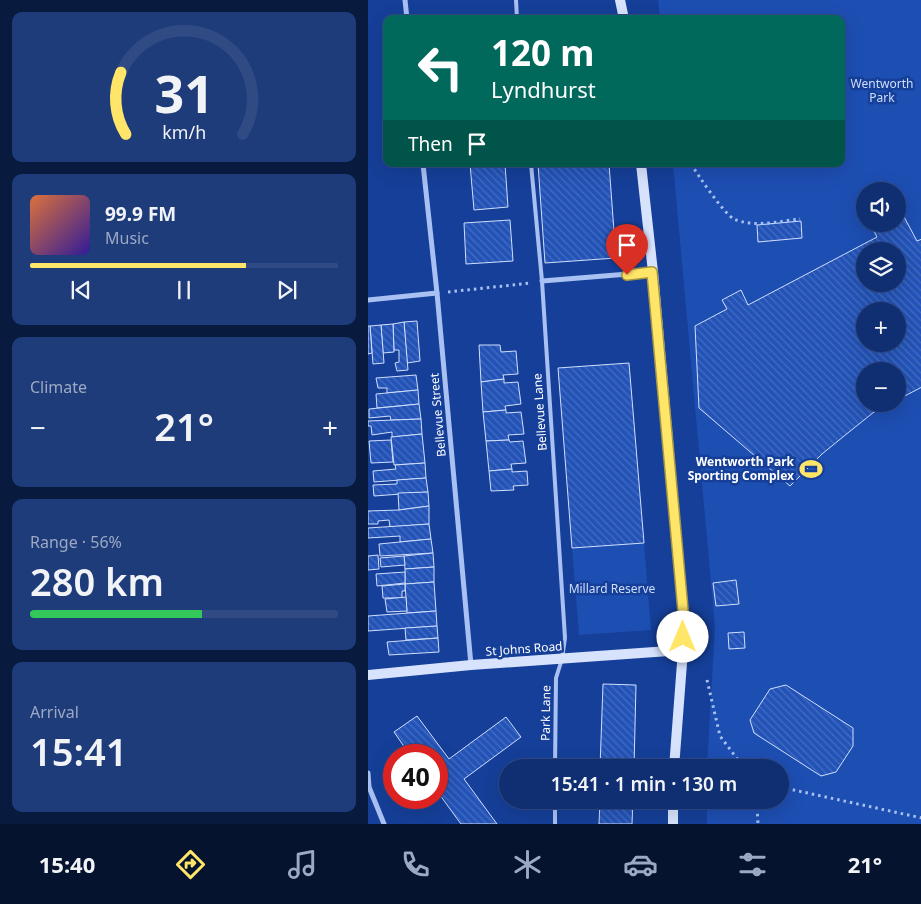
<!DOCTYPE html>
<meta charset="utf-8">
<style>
body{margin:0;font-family:"Noto Sans",sans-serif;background:#1e3b7a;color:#f1f3f6;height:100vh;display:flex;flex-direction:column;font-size:19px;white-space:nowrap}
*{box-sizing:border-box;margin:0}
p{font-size:16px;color:#9ca9c4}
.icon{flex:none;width:28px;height:28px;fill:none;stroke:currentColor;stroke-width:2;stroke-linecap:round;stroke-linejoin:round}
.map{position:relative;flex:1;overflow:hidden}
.sheet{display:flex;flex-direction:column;gap:12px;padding:12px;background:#091a3f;width:368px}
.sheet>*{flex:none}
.banner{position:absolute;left:15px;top:15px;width:462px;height:152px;border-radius:10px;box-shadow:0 5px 20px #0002,0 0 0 1px #304a84;background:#00695c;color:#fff;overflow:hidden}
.buttons{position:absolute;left:488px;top:182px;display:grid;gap:10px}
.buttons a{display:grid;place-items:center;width:50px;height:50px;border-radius:50%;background:#102f72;box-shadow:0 5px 20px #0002,0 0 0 1px #304a84;font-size:25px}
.speed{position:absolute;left:15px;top:744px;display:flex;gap:10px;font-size:25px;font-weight:700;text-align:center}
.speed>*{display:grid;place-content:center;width:65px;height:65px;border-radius:50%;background:#102f72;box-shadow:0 5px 20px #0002,0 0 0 1px #304a84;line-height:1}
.speed .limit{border:8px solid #d22;background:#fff;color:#111}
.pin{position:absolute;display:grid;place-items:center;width:42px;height:42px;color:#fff;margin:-51px -21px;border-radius:50% 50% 50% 0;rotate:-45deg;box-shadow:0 0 5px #0007}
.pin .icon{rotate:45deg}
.me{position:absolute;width:55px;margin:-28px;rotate:0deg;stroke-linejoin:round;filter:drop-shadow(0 0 4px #0008)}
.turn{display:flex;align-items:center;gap:18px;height:105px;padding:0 25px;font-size:22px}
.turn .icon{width:65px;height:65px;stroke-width:2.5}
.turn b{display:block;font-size:35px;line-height:42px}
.then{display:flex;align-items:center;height:48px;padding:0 25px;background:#0003;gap:10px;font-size:19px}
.big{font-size:38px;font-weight:600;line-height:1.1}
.sheet .widget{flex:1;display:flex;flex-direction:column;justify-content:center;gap:8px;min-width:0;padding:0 18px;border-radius:10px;background:#1e3b7a}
.sheet .dial{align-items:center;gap:0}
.dial svg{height:130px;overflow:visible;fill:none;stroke:#304a84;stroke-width:7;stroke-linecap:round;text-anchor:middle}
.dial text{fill:#f1f3f6;stroke:none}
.song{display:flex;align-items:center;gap:15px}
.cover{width:60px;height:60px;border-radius:8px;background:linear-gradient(135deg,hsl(20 70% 55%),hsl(250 70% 35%))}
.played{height:5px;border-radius:2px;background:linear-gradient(90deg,#ffe669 70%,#304a84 70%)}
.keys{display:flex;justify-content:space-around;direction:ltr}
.heat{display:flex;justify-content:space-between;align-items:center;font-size:28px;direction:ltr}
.charge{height:8px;border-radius:4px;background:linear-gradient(90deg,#34c759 56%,#304a84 0)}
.trip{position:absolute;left:131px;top:759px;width:290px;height:50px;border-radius:25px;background:#102f72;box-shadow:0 5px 20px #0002,0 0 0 1px #304a84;font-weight:600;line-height:50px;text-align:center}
.tabs{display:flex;height:80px;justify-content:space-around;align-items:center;background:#06132e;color:#9ca9c4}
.tabs .icon{width:35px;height:35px}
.tabs .active{color:#ffe669}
.tabs b{font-size:22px;color:#f1f3f6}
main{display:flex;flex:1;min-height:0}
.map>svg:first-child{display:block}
.park{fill:#1d4eb2;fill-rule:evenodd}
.building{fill:url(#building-back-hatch);stroke:#d0dffd;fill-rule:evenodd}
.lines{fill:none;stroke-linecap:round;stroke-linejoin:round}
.path{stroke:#a8c1f2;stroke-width:3;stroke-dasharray:2.5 4;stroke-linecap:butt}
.lane{stroke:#a8c1f2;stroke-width:4}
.street{stroke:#a8c1f2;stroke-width:5}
.secondary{stroke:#d7e3fc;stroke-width:10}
.route-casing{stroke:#a69644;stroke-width:12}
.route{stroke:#ffe669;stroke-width:9}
.labels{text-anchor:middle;stroke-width:5;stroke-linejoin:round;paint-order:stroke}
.park-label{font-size:12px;fill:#d0dffd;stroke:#153f98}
.street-label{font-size:12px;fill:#fff;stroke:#153f98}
.poi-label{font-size:12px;font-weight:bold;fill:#fff;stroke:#153f98;text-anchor:end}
</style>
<main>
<section class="sheet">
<div class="widget dial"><svg viewBox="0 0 100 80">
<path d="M14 69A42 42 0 1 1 86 69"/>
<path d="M14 69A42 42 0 0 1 11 31" stroke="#ffe669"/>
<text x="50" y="56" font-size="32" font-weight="700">31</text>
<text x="50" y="72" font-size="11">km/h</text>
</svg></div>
<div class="widget">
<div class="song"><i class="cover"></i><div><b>99.9 FM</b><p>Music</p></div></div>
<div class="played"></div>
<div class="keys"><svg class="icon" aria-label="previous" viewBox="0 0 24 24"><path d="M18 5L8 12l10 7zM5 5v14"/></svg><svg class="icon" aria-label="pause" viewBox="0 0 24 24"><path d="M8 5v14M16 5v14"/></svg><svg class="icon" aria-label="next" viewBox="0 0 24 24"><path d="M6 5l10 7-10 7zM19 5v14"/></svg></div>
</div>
<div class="widget"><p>Climate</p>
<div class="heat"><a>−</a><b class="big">21°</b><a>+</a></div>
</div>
<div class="widget"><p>Range · 56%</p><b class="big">280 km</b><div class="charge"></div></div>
<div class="widget"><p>Arrival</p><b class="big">15:41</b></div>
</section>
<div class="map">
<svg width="554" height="824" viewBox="0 0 554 824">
<defs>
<pattern id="building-back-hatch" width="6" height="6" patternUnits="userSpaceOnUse" patternTransform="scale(1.25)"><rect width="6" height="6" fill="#2353b7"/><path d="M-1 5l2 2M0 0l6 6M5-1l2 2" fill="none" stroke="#446dc2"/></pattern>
</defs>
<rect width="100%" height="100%" fill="#153f98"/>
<g class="park">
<path d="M290,0h263v824h-214v-24h73v-32l-73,-1 8,-140 -42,-463h169v-145h-182zM496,191h33v33h-33zM496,251h33v33h-33zM496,311h33v33h-33zM496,371h33v33h-33z"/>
<polygon points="276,543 283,630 211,635 204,548"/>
</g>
<g class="building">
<polygon points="102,164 137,164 140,207 106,210"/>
<polygon points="170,164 241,164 248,258 177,263"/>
<path d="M535,215l14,26 5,-2v148l-25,13v-29h-33v33h25l-15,8 -25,20 -27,22 -32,32 -91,-78 -4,-82 32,-17 -5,-9 19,-10 7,15 129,-68 -3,-6 13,-7h10v-6zM496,251h33v33h-33zM496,311h33v33h-33z"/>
<polygon points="142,220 145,261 98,264 96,223"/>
<polygon points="433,221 434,238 390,242 389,225"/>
<polygon points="49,321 52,361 39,363 36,322"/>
<polygon points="36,322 40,370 29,371 27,363 31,362 31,350 26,350 25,324"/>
<polygon points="25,324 26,352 15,353 13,325"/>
<polygon points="13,325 16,363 5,364 2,326"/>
<polygon points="0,326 2,326 4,353 0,354"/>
<polygon points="111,345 132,345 133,352 148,351 150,374 135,375 136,379 113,382"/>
<polygon points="261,363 276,543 204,548 190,368"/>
<polygon points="48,375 50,390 19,393 19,388 10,388 8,378"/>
<polygon points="136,379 136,383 150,382 153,404 137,406 138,410 115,412 113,382"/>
<polygon points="50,390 51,404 9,408 8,394"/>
<polygon points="51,404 53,419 23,420 22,416 1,418 1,409"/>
<polygon points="138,410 138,413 153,412 156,434 140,435 141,440 118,441 115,412"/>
<polygon points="53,419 54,434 24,437 24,432 4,435 3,426 0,426 0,421"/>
<polygon points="54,434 57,463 26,465 23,437"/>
<polygon points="23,440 25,462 3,463 1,441"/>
<polygon points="141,440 142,442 155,441 158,463 143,464 144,469 121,471 118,441"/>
<polygon points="57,463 58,478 6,482 5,471 28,469 27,465"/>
<polygon points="144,469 144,472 159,471 160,485 145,486 146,490 123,491 121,471"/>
<polygon points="58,478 60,492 6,496 5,485 29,484 29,480"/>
<polygon points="60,492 61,506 31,510 30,493"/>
<polygon points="61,506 61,524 22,527 21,520 10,521 10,524 0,524 0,511 31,510"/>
<polygon points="61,524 63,539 32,542 32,536 0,538 0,528"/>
<polygon points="63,539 65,553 12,556 11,544"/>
<polygon points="65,553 66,567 37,569 36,556"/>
<polygon points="10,555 11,569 0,570 0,556"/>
<polygon points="36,556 37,565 13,567 12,558"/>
<polygon points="66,567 66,582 37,584 37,569"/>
<polygon points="37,572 37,583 9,586 8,574"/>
<polygon points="368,580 371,604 348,606 345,583"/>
<polygon points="66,582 68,611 39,613 37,584"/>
<polygon points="37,584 37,591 34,591 34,598 15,598 14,586"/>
<polygon points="38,597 39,611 19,612 17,599"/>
<polygon points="68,611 69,626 0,631 0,616"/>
<polygon points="69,626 70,638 38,640 37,628"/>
<polygon points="376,632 377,648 361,649 360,633"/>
<polygon points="70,638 71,652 21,655 19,642"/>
<polygon points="235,684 268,685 266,768 232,768"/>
<polygon points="418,685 485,728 485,746 468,772 453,776 386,733 382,720 402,689"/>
<polygon points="49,716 81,759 138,717 153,737 96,779 129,824 93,824 69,791 69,755 42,755 26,732"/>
<polygon points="232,800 265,800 264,824 231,824"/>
</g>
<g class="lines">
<g class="path">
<path d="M323,164c7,11 33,50 43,55 20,9 46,2 66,0"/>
<polyline points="80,292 163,283"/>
<polyline points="339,680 352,736 376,768"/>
<polyline points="412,787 554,818"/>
<polyline points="379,800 389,806 390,824"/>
</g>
<g class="lane">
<polyline points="148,0 149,19"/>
<polyline points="163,164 174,281 197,638 194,659 188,678 187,768"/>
<polyline points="187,824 187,800"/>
</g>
<g class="street">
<polyline points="37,0 39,19"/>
<polyline points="55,164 69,293 103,665"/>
<polyline points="174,281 285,272"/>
<polyline points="0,300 69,293"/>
<polyline points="0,773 1,787 16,824"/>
</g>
<g class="secondary">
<polyline points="252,0 256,19"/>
<polyline points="273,164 285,272 315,610 315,650 306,768"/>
<polyline points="0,675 103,665 315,650"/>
<polyline points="305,800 305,824"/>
</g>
</g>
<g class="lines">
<defs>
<polyline id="route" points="259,275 284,272 315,610 315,637"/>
</defs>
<use href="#route" class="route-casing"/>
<use href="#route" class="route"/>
</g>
<defs>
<symbol id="stadium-bare" viewBox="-9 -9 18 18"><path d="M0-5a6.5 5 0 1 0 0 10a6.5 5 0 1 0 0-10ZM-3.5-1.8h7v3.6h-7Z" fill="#ffe669" stroke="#153f98" stroke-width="2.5" paint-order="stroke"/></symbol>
</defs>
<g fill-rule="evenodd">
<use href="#stadium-bare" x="427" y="453" width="32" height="32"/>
</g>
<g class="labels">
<g class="park-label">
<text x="514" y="88">Wentworth<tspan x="514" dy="14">Park</tspan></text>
<text x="244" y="593">Millard Reserve</text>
</g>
<g class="street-label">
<text transform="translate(172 412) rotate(-94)" y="4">Bellevue Lane</text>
<text transform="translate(70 415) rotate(-95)" y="4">Bellevue Street</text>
<text transform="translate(156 649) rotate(-4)" y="4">St Johns Road</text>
<text transform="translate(178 713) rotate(-89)" y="4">Park Lane</text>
</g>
<g class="poi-label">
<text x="426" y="466">Wentworth Park<tspan x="426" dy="14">Sporting Complex</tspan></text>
</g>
</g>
</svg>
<div class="buttons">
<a><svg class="icon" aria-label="sound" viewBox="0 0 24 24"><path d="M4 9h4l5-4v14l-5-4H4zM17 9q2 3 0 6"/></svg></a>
<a><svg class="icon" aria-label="layers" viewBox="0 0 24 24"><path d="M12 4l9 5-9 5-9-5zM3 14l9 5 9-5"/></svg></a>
<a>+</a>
<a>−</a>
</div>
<div class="speed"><div class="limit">40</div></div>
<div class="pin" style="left:259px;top:275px;background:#d93025"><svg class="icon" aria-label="arrive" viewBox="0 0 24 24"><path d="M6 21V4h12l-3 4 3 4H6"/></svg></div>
<svg class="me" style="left:315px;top:637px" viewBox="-20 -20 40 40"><circle r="19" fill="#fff"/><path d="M0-13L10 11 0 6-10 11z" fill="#ffe669"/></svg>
<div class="trip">15:41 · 1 min · 130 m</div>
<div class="banner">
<div class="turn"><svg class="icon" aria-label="left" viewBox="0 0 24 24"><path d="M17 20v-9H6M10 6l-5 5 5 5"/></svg><div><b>120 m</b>Lyndhurst</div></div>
<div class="then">Then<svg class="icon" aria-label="arrive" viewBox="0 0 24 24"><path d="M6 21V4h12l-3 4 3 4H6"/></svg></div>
</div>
</div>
</main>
<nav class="tabs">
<b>15:40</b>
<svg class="icon active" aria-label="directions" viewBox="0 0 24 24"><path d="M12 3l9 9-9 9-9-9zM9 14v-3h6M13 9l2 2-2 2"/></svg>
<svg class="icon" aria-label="music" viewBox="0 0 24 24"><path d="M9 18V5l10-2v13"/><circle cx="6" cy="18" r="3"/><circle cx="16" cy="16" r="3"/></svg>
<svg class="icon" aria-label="phone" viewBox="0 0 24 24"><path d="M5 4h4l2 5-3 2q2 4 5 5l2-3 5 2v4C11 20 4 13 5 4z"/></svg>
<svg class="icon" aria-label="climate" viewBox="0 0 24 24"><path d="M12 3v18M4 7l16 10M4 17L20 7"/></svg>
<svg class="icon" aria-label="car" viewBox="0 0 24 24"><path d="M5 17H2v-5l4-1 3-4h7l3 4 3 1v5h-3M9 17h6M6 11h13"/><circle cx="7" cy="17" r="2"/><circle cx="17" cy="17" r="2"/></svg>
<svg class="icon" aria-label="filters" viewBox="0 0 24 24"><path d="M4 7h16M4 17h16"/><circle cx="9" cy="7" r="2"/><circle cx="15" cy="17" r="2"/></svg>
<b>21°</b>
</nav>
